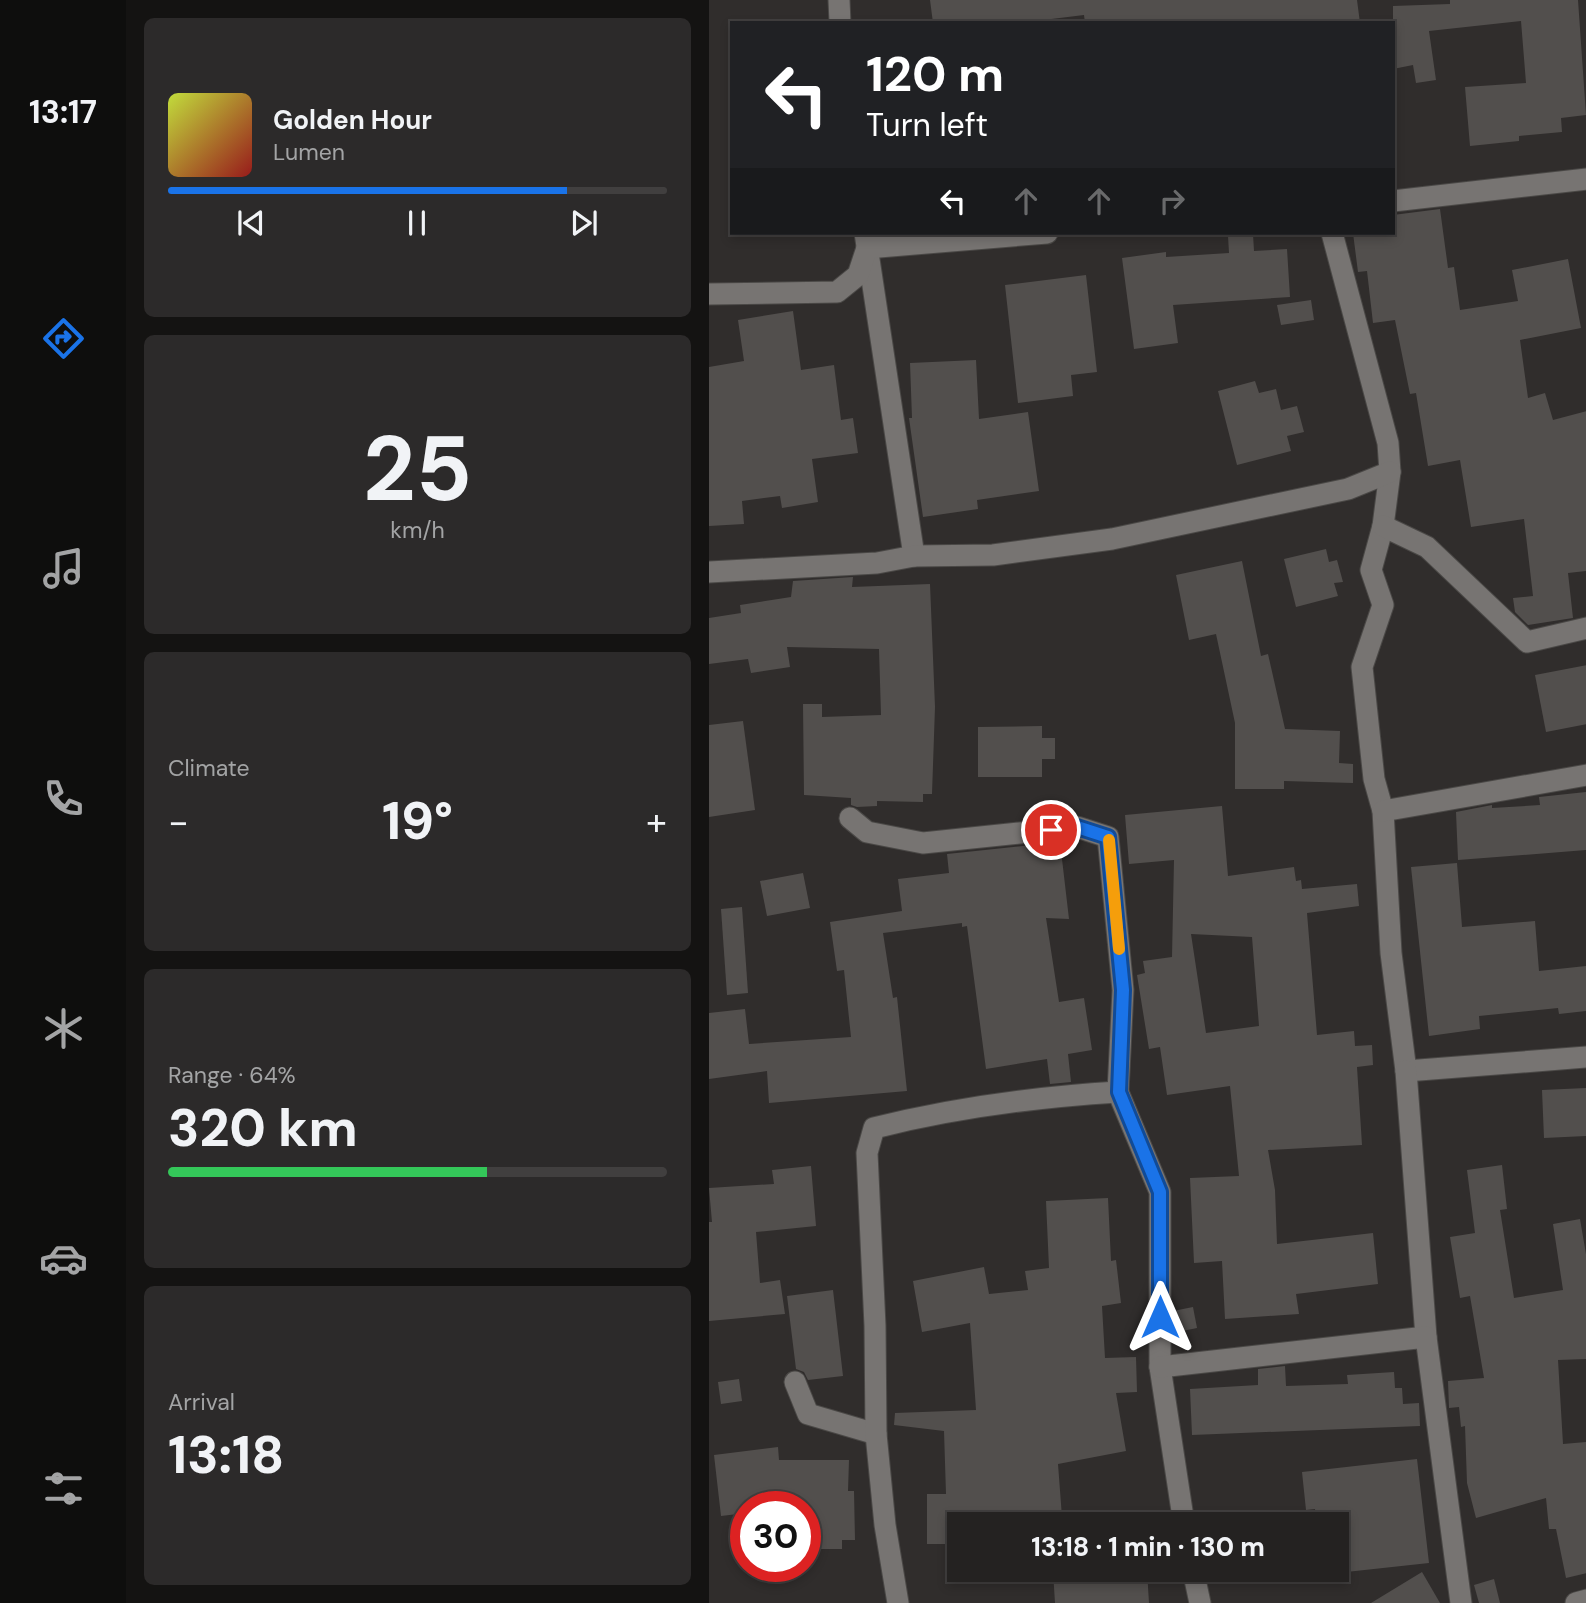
<!DOCTYPE html>
<meta charset="utf-8">
<style>
body{margin:0;font-family:"DM Sans",sans-serif;background:#2c2a2a;color:#f1f3f6;height:100vh;display:flex;flex-direction:column;font-size:26px;white-space:nowrap}
*{box-sizing:border-box;margin:0}
p{font-size:23px;color:#a3a4a5}
.icon{flex:none;width:38px;height:38px;fill:none;stroke:currentColor;stroke-width:2;stroke-linecap:round;stroke-linejoin:round}
.map{position:relative;flex:1;overflow:hidden}
.sheet{display:flex;flex-direction:column;gap:18px;padding:18px;background:#141312;width:583px}
.sheet>*{flex:none}
.hud{position:absolute;left:21px;top:21px;width:665px;height:214px;border-radius:0px;box-shadow:0 4px 10px #0003,0 0 0 2px #413f3f;background:#202124;color:#fff;overflow:hidden}
.speed{position:absolute;left:21px;top:1491px;display:flex;gap:14px;font-size:35px;font-weight:700;text-align:center}
.speed>*{display:grid;place-content:center;width:91px;height:91px;border-radius:50%;background:#242221;box-shadow:0 4px 10px #0003,0 0 0 2px #413f3f;line-height:1}
.speed .limit{border:10px solid #d22;background:#fff;color:#111}
.pin{position:absolute;display:grid;place-items:center;width:60px;height:60px;color:#fff;margin:-30px;border:4px solid #fff;border-radius:50%;box-shadow:0 2px 7px #0007}
.me{position:absolute;width:77px;margin:-38px;rotate:0deg;stroke-linejoin:round;filter:drop-shadow(0 0 5px #0008)}
.turn{display:flex;align-items:center;gap:24px;height:147px;padding:0 21px;font-size:32px}
.turn .icon{width:91px;height:91px;stroke-width:2.5}
.turn b{display:block;font-size:49px;line-height:60px}
.lanes{display:flex;align-items:center;height:66px;padding:0 21px;background:#0003;justify-content:center;gap:35px;direction:ltr}
.lanes .off{opacity:.35}
.big{font-size:52px;font-weight:800;line-height:1.1}
.sheet .widget{flex:1;display:flex;flex-direction:column;justify-content:center;gap:10px;min-width:0;padding:0 24px;border-radius:10px;background:#2c2a2a}
.sheet .dial{align-items:center;gap:0}
.dial b{font-size:91px;line-height:1}
.song{display:flex;align-items:center;gap:21px}
.cover{width:84px;height:84px;border-radius:10px;background:linear-gradient(135deg,hsl(70 70% 55%),hsl(0 70% 35%))}
.played{height:7px;border-radius:4px;background:linear-gradient(90deg,#1a73e8 80%,#413f3f 80%)}
.keys{display:flex;justify-content:space-around;direction:ltr}
.heat{display:flex;justify-content:space-between;align-items:center;font-size:38px;direction:ltr}
.charge{height:10px;border-radius:5px;background:linear-gradient(90deg,#34c759 64%,#413f3f 0)}
.trip{position:absolute;left:238px;top:1512px;width:402px;height:70px;border-radius:0px;background:#242221;box-shadow:0 4px 10px #0003,0 0 0 2px #413f3f;font-weight:800;line-height:70px;text-align:center}
main{display:flex;flex:1;min-height:0}
.menu{display:flex;flex-direction:column;width:126px;justify-content:space-around;align-items:center;background:#0e0e0d;color:#a3a4a5}
.menu .icon{width:49px;height:49px}
.menu .current{color:#1a73e8}
.menu b{font-size:32px;color:#f1f3f6}
.map>svg:first-child{display:block}
.building{fill:#524f4d;fill-rule:evenodd}
.lines{fill:none;stroke-linecap:round;stroke-linejoin:round}
.street-casing{stroke:#4a4846;stroke-width:23}
.street{stroke:#777472;stroke-width:21}
.route-casing{stroke:#114b97;stroke-width:18}
.route{stroke:#1a73e8;stroke-width:12}
.slow{stroke:#f59e0b;stroke-width:12}
</style>
<main>
<nav class="menu">
<b>13:17</b>
<svg class="icon current" aria-label="directions" viewBox="0 0 24 24"><path d="M12 3l9 9-9 9-9-9zM9 14v-3h6M13 9l2 2-2 2"/></svg>
<svg class="icon" aria-label="music" viewBox="0 0 24 24"><path d="M9 18V5l10-2v13"/><circle cx="6" cy="18" r="3"/><circle cx="16" cy="16" r="3"/></svg>
<svg class="icon" aria-label="phone" viewBox="0 0 24 24"><path d="M5 4h4l2 5-3 2q2 4 5 5l2-3 5 2v4C11 20 4 13 5 4z"/></svg>
<svg class="icon" aria-label="climate" viewBox="0 0 24 24"><path d="M12 3v18M4 7l16 10M4 17L20 7"/></svg>
<svg class="icon" aria-label="car" viewBox="0 0 24 24"><path d="M5 17H2v-5l4-1 3-4h7l3 4 3 1v5h-3M9 17h6M6 11h13"/><circle cx="7" cy="17" r="2"/><circle cx="17" cy="17" r="2"/></svg>
<svg class="icon" aria-label="filters" viewBox="0 0 24 24"><path d="M4 7h16M4 17h16"/><circle cx="9" cy="7" r="2"/><circle cx="15" cy="17" r="2"/></svg>
</nav>
<section class="sheet">
<div class="widget">
<div class="song"><i class="cover"></i><div><b>Golden Hour</b><p>Lumen</p></div></div>
<div class="played"></div>
<div class="keys"><svg class="icon" aria-label="previous" viewBox="0 0 24 24"><path d="M18 5L8 12l10 7zM5 5v14"/></svg><svg class="icon" aria-label="pause" viewBox="0 0 24 24"><path d="M8 5v14M16 5v14"/></svg><svg class="icon" aria-label="next" viewBox="0 0 24 24"><path d="M6 5l10 7-10 7zM19 5v14"/></svg></div>
</div>
<div class="widget dial"><b>25</b><p>km/h</p></div>
<div class="widget"><p>Climate</p>
<div class="heat"><a>−</a><b class="big">19°</b><a>+</a></div>
</div>
<div class="widget"><p>Range · 64%</p><b class="big">320 km</b><div class="charge"></div></div>
<div class="widget"><p>Arrival</p><b class="big">13:18</b></div>
</section>
<div class="map">
<svg width="878" height="1603" viewBox="0 0 878 1603">
<rect width="100%" height="100%" fill="#302d2c"/>
<g class="building">
<polygon points="221,0 648,0 651,23 376,23 375,15 310,23 224,23"/>
<polygon points="741,0 869,0 877,115 852,118 853,132 810,136 810,141 761,146 756,87 817,83 812,21 720,31 727,80 707,83 704,65 684,69 684,6 741,4"/>
<polygon points="731,209 739,268 745,267 751,310 809,301 803,270 859,259 872,328 811,340 819,398 836,393 844,420 878,411 878,571 859,573 864,618 819,625 806,612 804,598 824,596 815,519 762,527 751,460 719,466 707,393 701,394 686,320 664,323 658,271 649,272 644,233 684,233 684,215"/>
<polygon points="544,234 545,251 578,249 581,297 464,305 469,343 425,349 413,258 457,252 457,257 520,253 519,236"/>
<polygon points="377,275 388,372 362,375 364,396 309,403 296,285"/>
<polygon points="602,300 605,320 572,325 568,305"/>
<polygon points="84,311 92,370 125,365 132,420 144,418 149,453 103,459 109,502 73,508 71,496 33,501 35,524 0,526 0,367 35,361 29,320"/>
<polygon points="267,360 270,419 319,412 330,491 268,500 269,509 214,517 200,418 203,418 201,363"/>
<polygon points="546,381 550,393 567,389 572,410 588,406 595,432 578,436 582,451 528,465 509,391"/>
<polygon points="617,549 620,562 628,560 634,582 625,583 629,596 587,607 575,559"/>
<polygon points="533,561 552,656 559,654 576,729 631,731 630,763 644,764 644,783 575,781 575,789 526,789 526,723 507,634 480,640 467,575"/>
<polygon points="144,577 143,587 221,584 226,707 223,794 214,794 214,802 168,801 168,806 148,807 142,805 142,798 95,795 94,704 113,704 113,717 172,715 170,649 78,647 81,667 42,673 39,659 0,664 0,618 32,613 31,605 82,597 84,581"/>
<polygon points="878,665 878,724 837,732 826,675"/>
<polygon points="34,721 46,810 0,817 0,725"/>
<polygon points="333,726 333,738 346,738 346,759 333,759 333,777 269,777 269,727"/>
<polygon points="878,792 878,850 749,860 747,812 783,805 783,808 831,805 830,797"/>
<path d="M513,806l6,70 66,-9 2,14 5,-1 1,9 55,-5 2,22 -52,7 10,122 37,-4 1,15 17,-1 1,20 -16,2 5,78 -94,5 7,40 2,54 96,-11 5,51 -82,10 3,20 -74,5 -3,-58 -28,2 -4,-85 49,-2 -9,-90 -63,9 -7,-48 -11,2 -12,-74 8,-2 -2,-12 29,-4 2,-97 -45,4 -4,-49zM482,934l61,3 7,89 -53,7z"/>
<polygon points="351,842 360,919 337,918 350,1002 375,998 383,1050 359,1054 362,1082 341,1084 338,1059 277,1069 258,926 253,927 253,923 174,933 184,998 188,997 198,1091 60,1103 58,1071 0,1079 0,1013 36,1009 40,1044 142,1037 135,970 128,971 121,922 193,911 189,879 240,873 238,854"/>
<polygon points="748,863 753,927 826,921 830,971 878,966 878,1011 850,1014 849,1008 770,1016 771,1029 720,1036 702,867"/>
<polygon points="94,873 101,908 58,916 51,881"/>
<polygon points="33,907 39,993 18,995 12,909"/>
<polygon points="878,1088 878,1136 835,1138 833,1090"/>
<polygon points="793,1165 798,1209 791,1210 805,1298 854,1290 844,1224 871,1219 878,1260 878,1359 849,1360 854,1444 878,1442 878,1573 857,1578 847,1529 840,1529 837,1498 767,1518 758,1483 756,1426 752,1427 750,1407 740,1408 739,1381 775,1378 761,1296 751,1298 741,1237 766,1233 758,1170"/>
<polygon points="102,1166 107,1226 47,1232 51,1283 71,1280 76,1314 0,1321 0,1222 3,1222 0,1188 65,1184 63,1170"/>
<polygon points="399,1198 402,1261 407,1260 412,1303 393,1306 396,1358 427,1357 428,1392 407,1393 417,1451 349,1464 353,1517 320,1519 320,1524 250,1524 250,1544 218,1544 218,1494 237,1494 235,1431 185,1425 186,1413 267,1410 261,1323 213,1332 204,1281 275,1267 280,1294 319,1290 316,1271 340,1268 337,1201"/>
<polygon points="124,1290 134,1376 99,1380 95,1372 87,1369 78,1296"/>
<polygon points="484,1307 488,1328 464,1333 464,1311"/>
<polygon points="576,1366 577,1386 639,1384 638,1375 685,1372 686,1388 693,1388 694,1404 710,1403 711,1426 483,1435 481,1389 549,1385 549,1369"/>
<polygon points="30,1379 33,1401 12,1404 9,1382"/>
<polygon points="69,1447 70,1460 140,1460 139,1491 145,1491 146,1540 133,1540 133,1549 96,1549 96,1507 37,1507 37,1513 12,1516 5,1455"/>
<polygon points="708,1459 720,1563 628,1573 628,1524 607,1524 606,1509 597,1510 593,1472"/>
<polygon points="364,1570 438,1570 440,1603 346,1603 344,1571"/>
<polygon points="713,1572 731,1603 662,1603"/>
<polygon points="785,1579 791,1603 770,1603 765,1585"/>
</g>
<g class="lines">
<defs>
<g id="street">
<polyline points="130,0 131,23"/>
<polyline points="684,201 878,179"/>
<polyline points="156,233 205,556"/>
<polyline points="623,233 679,443 681,472 674,526 662,570 674,605 653,667 665,779 674,811 682,953 697,1071 878,1057"/>
<polyline points="0,294 128,292 149,275 158,248 338,233"/>
<polyline points="674,526 718,547 818,642 878,628"/>
<polyline points="0,572 168,563 205,556 284,555 403,539 639,489 681,472"/>
<polyline points="674,811 878,775"/>
<polyline points="141,818 158,832 214,843 368,827 399,837 414,990 409,1092 451,1192 451,1367 475,1524"/>
<polyline points="697,1071 717,1337"/>
<polyline points="451,1367 717,1337 752,1603"/>
<polyline points="86,1382 99,1414 167,1434"/>
<polyline points="484,1570 491,1603"/>
<path d="M189,1603l-13,-78 -9,-91 -1,-108 -8,-173 7,-25c79,-20 163,-31 244,-36"/>
<polyline points="867,1603 878,1600"/>
</g>
</defs>
<use href="#street" class="street-casing"/>
<use href="#street" class="street"/>
</g>
<g class="lines">
<defs>
<polyline id="route" points="342,830 368,827 399,837 414,990 410,1092 451,1192 451,1317"/>
</defs>
<use href="#route" class="route-casing"/>
<use href="#route" class="route"/>
<polyline class="slow" points="400,840 410,949"/>
</g>
</svg>
<div class="speed"><div class="limit">30</div></div>
<div class="pin" style="left:342px;top:830px;background:#d93025"><svg class="icon" aria-label="arrive" viewBox="0 0 24 24"><path d="M6 21V4h12l-3 4 3 4H6"/></svg></div>
<svg class="me" style="left:451px;top:1317px" viewBox="-20 -20 40 40"><path d="M0-17L14 15 0 8-14 15z" fill="#1a73e8" stroke="#fff" stroke-width="4"/></svg>
<div class="trip">13:18 · 1 min · 130 m</div>
<div class="hud">
<div class="turn"><svg class="icon" aria-label="left" viewBox="0 0 24 24"><path d="M17 20v-9H6M10 6l-5 5 5 5"/></svg><div><b>120 m</b>Turn left</div></div>
<div class="lanes"><svg class="icon" aria-label="left" viewBox="0 0 24 24"><path d="M17 20v-9H6M10 6l-5 5 5 5"/></svg><svg class="icon off" aria-label="ahead" viewBox="0 0 24 24"><path d="M12 20V5M6 11l6-6 6 6"/></svg><svg class="icon off" aria-label="ahead" viewBox="0 0 24 24"><path d="M12 20V5M6 11l6-6 6 6"/></svg><svg class="icon off" aria-label="right" viewBox="0 0 24 24"><path d="M7 20v-9h11M14 6l5 5-5 5"/></svg></div>
</div>
</div>
</main>
